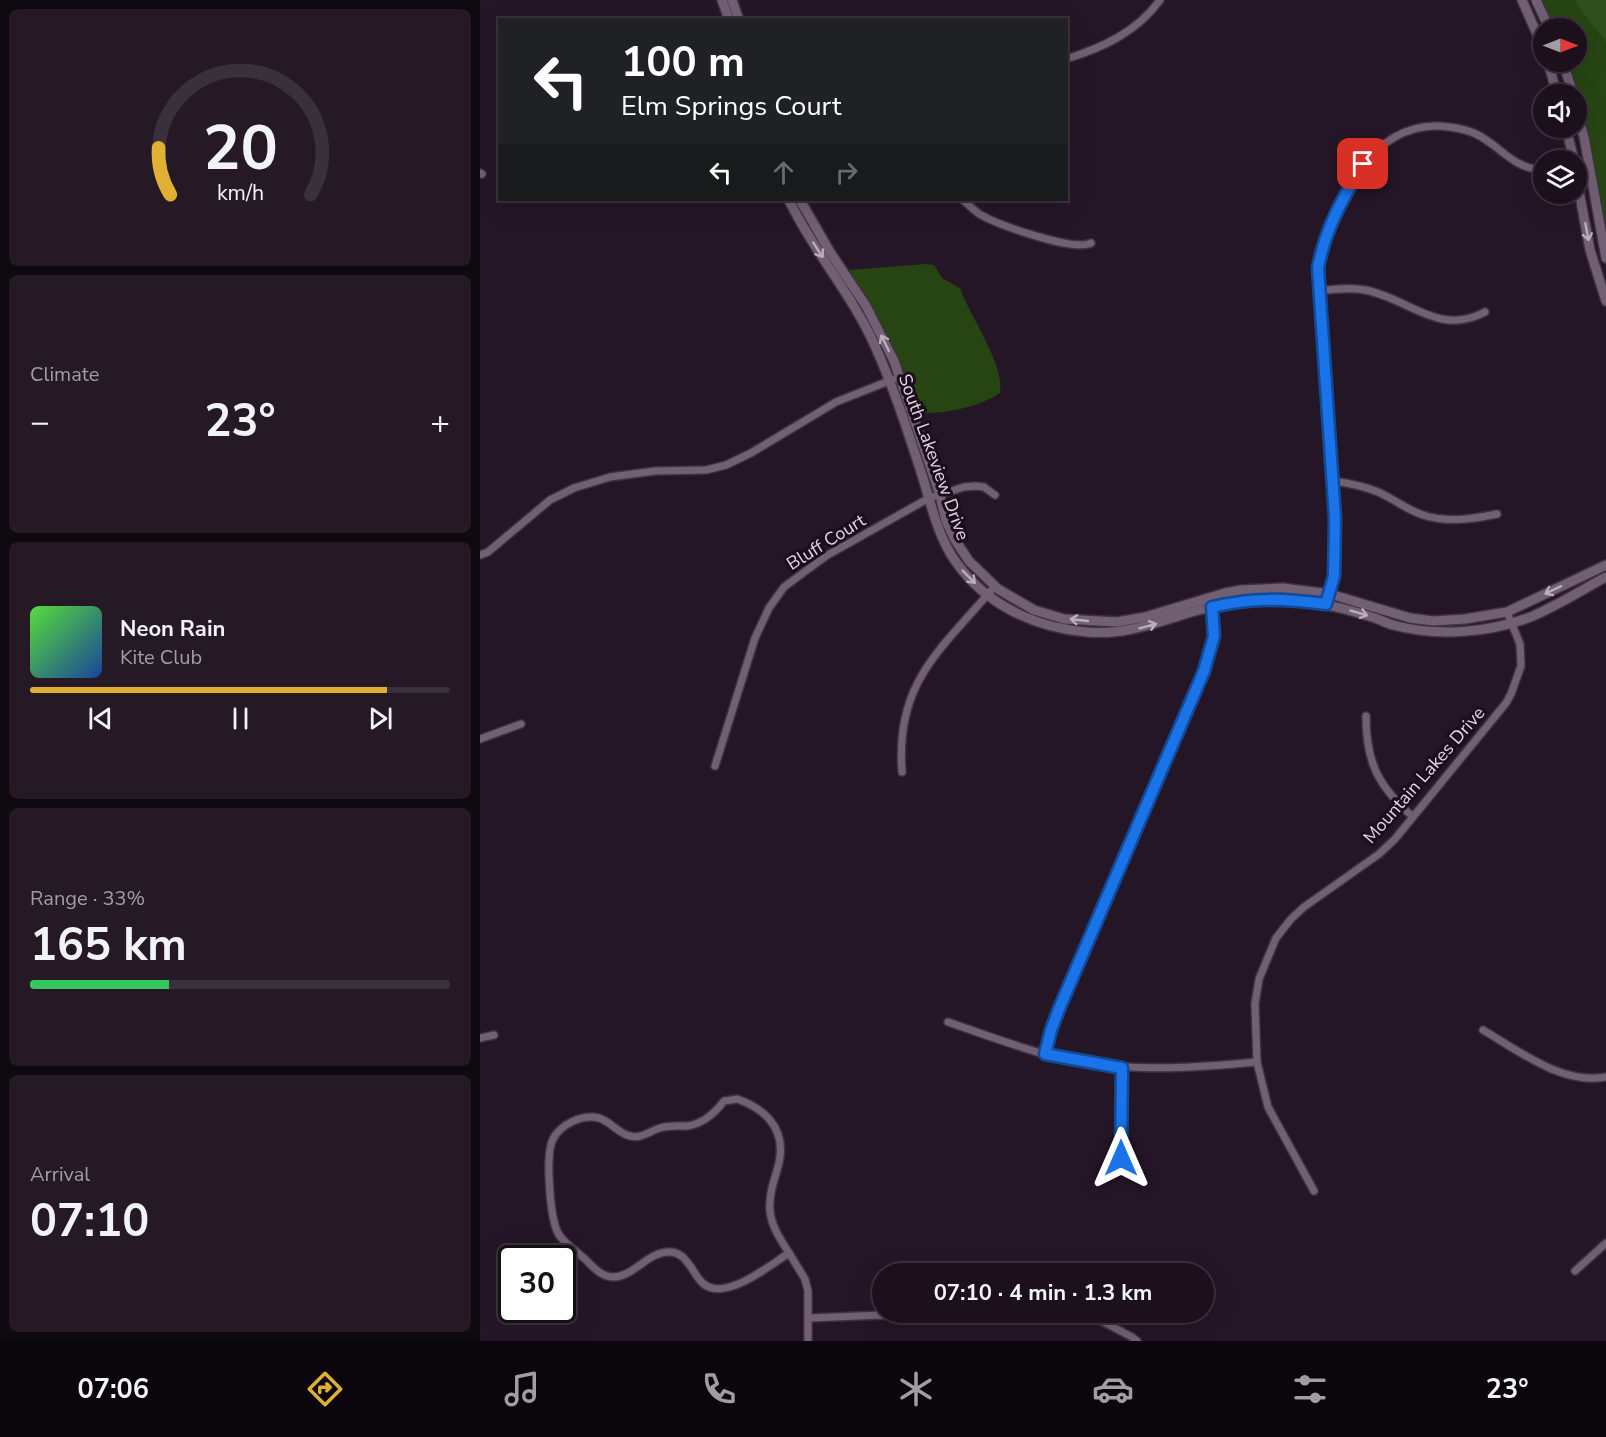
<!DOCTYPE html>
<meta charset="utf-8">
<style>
body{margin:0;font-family:"Nunito Sans",sans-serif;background:#251926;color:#f1f3f6;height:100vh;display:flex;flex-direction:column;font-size:22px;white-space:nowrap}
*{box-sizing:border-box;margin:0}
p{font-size:20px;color:#a09da4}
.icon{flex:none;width:33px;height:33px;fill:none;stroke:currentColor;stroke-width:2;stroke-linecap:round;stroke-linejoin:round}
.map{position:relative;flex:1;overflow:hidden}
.side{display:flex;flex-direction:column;gap:9px;padding:9px;background:#0f0910;width:480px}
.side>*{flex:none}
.hud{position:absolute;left:18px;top:18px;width:570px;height:183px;border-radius:0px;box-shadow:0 6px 24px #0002,0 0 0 2px #3a303b;background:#202124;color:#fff;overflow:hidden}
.needle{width:39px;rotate:90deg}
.controls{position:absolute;left:1053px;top:18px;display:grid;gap:12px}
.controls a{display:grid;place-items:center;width:54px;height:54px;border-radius:50%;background:#1c101d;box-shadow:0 6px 24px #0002,0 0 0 2px #3a303b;font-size:30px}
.speed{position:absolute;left:18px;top:1245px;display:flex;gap:12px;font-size:30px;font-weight:700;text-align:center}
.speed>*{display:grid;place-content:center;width:78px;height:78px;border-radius:50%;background:#1c101d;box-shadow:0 6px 24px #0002,0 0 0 2px #3a303b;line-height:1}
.speed .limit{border:3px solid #111;border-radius:9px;background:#fff;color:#111}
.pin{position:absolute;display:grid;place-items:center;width:51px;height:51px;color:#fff;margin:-26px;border-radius:12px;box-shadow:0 3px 9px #0006}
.me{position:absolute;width:66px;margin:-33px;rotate:0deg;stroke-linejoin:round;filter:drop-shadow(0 0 4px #0008)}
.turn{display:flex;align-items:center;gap:21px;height:126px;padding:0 24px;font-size:27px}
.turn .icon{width:78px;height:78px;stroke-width:2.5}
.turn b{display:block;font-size:42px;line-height:51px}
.lanes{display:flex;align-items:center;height:57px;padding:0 24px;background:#0003;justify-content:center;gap:30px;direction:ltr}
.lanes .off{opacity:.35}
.big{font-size:45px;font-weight:700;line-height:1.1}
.side .tile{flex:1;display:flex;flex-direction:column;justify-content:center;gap:9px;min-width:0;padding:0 21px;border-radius:9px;background:#251926}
.side .dial{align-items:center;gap:0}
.dial svg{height:156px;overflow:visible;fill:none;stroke:#3a303b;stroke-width:7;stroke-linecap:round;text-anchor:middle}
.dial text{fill:#f1f3f6;stroke:none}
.song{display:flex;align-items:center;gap:18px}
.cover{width:72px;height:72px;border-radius:9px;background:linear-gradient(135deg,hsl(110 70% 55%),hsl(220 70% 35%))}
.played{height:6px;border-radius:3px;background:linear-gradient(90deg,#dfb034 85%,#3a303b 85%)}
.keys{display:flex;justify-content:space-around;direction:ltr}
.heat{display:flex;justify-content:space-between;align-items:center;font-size:33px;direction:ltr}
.charge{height:9px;border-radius:4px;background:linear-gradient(90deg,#34c759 33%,#3a303b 0)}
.trip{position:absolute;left:392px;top:1263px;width:342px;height:60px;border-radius:30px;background:#1c101d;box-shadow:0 6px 24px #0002,0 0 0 2px #3a303b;font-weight:700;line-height:60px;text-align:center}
.tabs{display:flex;height:96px;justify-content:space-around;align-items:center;background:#0b060c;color:#a09da4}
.tabs .icon{width:42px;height:42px}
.tabs .active{color:#dfb034}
.tabs b{font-size:27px;color:#f1f3f6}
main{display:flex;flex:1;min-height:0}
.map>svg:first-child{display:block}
.green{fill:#274513}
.forest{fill:#2f4f1c}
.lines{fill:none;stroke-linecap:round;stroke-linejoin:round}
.street-casing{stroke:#3d323e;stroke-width:10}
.secondary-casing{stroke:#3d323e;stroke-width:12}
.street{stroke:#725f74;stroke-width:7}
.secondary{stroke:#725f74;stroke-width:9}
.oneway{stroke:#bbadbc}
.route-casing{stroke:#114b97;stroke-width:15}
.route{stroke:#1a73e8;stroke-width:10}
.labels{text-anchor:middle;stroke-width:6;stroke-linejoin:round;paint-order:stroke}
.street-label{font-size:18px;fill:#e2d7e3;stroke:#1c0d1d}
</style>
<main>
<section class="side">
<div class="tile dial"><svg viewBox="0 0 100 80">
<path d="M14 69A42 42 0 1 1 86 69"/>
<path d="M14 69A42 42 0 0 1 8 45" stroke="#dfb034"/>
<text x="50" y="56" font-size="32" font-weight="700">20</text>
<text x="50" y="72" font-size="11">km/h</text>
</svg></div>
<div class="tile"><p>Climate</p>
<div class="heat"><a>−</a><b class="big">23°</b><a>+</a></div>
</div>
<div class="tile">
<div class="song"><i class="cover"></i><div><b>Neon Rain</b><p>Kite Club</p></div></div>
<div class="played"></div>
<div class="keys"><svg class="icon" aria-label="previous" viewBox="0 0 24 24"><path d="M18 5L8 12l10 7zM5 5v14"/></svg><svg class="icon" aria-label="pause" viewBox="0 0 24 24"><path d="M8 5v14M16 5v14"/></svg><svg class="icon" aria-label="next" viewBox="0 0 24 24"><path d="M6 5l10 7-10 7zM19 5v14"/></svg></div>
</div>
<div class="tile"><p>Range · 33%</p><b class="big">165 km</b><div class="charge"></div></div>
<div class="tile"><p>Arrival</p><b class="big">07:10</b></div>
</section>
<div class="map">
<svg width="1126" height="1341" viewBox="0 0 1126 1341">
<rect width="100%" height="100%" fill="#251627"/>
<g class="green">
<polygon points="1053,0 1126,0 1126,244 1114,164 1097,104 1096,94 1084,62 1096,62 1096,28 1067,28"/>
<path d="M446,264l8,1 8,13 18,10c10,29 45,77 40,105 -25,16 -56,20 -84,21 -19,-53 -36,-96 -67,-144z"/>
</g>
<polygon class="forest" points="1095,0 1126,0 1126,42 1100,9"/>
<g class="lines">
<defs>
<g id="street">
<path d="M586,59c36,-11 71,-27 94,-59"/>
<polyline points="0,173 2,174"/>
<path d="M483,200c6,5 11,11 18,15 18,10 93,37 110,28"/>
<path d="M839,291c15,-2 31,-4 46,-1 44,8 73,47 120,22"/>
<path d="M853,481c16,2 30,5 45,11 16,7 29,18 45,23 24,8 50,4 74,-1"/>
<polyline points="0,555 8,552 70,500 94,488 130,477 175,471 226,470 246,465 271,453 356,402 414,379"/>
<path d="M846,604l8,-28 1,-58 -17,-250c12,-62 54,-152 131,-141 8,1 19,3 27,7 25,12 36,35 68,36"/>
<path d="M886,716c0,46 12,70 46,100"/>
<polyline points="0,739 41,724"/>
<polyline points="235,766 275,638 289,608 304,587 346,556 449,498 484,487 496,486 504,487 515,495"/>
<path d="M422,772c-7,-91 40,-123 93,-186"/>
<path d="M468,1022c32,11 64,23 96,32 70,19 142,15 213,8"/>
<path d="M1003,1030c36,21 79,55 123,47"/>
<polyline points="0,1038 14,1035"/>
<path d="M565,1054l6,-24 8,-21 145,-338c7,-23 16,-46 7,-69"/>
<path d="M257,1099c26,9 47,27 43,58 -2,15 -10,30 -10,45 -2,20 9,35 19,51 -19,12 -61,47 -84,32 -6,-4 -10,-12 -14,-18 -6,-8 -10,-14 -20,-15 -22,-2 -36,24 -57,25 -12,0 -19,-8 -27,-16 -9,-9 -23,-17 -29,-28 -8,-15 -13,-79 -5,-94 8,-15 29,-25 46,-21 11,3 20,16 31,18 11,3 20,-5 30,-8 8,-3 18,-2 27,-2 15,-2 28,-13 37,-25z"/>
<polyline points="641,1158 642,1068"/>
<polyline points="834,1191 788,1107 777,1062 775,1004 779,979 796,938 811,919 824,907 899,854 915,839 1026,703 1031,694 1041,666 1040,644 1027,612"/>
<polyline points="309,1253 325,1279 328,1291 328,1341"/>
<polyline points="1095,1271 1126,1243"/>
<polyline points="330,1318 402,1315 612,1316 652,1337 657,1341"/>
</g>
<g id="secondary">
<polyline points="242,0 249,20"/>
<polyline points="252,0 259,20"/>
<polyline points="1042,0 1064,50"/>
<polyline points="1056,0 1069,28"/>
<polyline points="1068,62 1077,94"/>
<polyline points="1083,62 1093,94"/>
<polyline points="1096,110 1104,137 1126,258"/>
<polyline points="1086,128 1094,160"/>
<polyline points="1096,175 1110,250 1126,301"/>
<path d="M309,200c24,51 63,94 86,146 19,42 33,86 47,129 9,29 16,62 34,87 30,43 80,66 131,70 40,4 75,-12 112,-22 29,-8 57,-11 87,-10 30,1 58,8 86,17 7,2 14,6 21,8 45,12 97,8 140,-9 25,-11 49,-26 73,-39"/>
<polyline points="320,200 350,252 386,306 414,361 460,495 466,521 475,540 489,561 518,589 554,610 584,619 637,622 665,617 745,593 761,590 803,588 850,594 930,618 953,621 985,619 1027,612 1126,565"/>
</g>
</defs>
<use href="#street" class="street-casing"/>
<use href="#secondary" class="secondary-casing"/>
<use href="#street" class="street"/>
<use href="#secondary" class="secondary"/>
</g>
<defs><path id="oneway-shaft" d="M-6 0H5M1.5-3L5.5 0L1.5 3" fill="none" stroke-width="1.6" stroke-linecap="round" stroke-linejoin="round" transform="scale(1.5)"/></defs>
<g class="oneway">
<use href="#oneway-shaft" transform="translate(1107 232) rotate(79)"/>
<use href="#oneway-shaft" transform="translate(338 250) rotate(57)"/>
<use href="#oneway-shaft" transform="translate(405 343) rotate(-116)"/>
<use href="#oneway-shaft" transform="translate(489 577) rotate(45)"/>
<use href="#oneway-shaft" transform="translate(1073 590) rotate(154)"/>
<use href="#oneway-shaft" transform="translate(879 613) rotate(16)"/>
<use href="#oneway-shaft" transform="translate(599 620) rotate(-174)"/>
<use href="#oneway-shaft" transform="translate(668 626) rotate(-15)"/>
</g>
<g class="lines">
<defs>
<path id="route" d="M641,1158l1,-90 -77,-14 6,-24 8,-21 145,-338 10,-35 -2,-29c43,-10 71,-8 114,-3l8,-28 1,-58 -17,-250c7,-39 25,-70 45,-104"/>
</defs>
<use href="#route" class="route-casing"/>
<use href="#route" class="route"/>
</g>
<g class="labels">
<g class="street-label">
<text transform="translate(454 457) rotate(70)" y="6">South Lakeview Drive</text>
<text transform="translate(346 542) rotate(-32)" y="6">Bluff Court</text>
<text transform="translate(944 775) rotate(-49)" y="6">Mountain Lakes Drive</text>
</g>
</g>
</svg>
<div class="controls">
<a><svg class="needle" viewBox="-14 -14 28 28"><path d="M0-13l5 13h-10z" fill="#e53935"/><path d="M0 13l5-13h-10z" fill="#a09da4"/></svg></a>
<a><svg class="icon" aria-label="sound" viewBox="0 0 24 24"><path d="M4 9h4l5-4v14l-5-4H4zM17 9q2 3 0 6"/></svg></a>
<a><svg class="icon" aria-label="layers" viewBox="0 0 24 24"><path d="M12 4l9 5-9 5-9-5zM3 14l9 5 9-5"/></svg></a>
</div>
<div class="speed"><div class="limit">30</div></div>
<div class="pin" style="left:883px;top:164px;background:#d93025"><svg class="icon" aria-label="arrive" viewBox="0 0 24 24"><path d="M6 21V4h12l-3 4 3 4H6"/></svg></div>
<svg class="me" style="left:641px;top:1158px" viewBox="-20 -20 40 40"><path d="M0-17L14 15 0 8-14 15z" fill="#1a73e8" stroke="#fff" stroke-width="4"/></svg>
<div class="trip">07:10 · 4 min · 1.3 km</div>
<div class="hud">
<div class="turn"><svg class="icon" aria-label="left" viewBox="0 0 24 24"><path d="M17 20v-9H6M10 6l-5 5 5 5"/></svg><div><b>100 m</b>Elm Springs Court</div></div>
<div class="lanes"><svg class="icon" aria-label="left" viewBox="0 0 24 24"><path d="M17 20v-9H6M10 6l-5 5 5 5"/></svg><svg class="icon off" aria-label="ahead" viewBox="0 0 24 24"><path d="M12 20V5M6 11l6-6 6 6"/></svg><svg class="icon off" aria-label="right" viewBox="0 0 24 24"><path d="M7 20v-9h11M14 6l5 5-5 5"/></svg></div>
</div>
</div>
</main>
<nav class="tabs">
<b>07:06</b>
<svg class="icon active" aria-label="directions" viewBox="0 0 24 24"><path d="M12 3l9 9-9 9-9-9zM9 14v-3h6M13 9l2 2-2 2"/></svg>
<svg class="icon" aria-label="music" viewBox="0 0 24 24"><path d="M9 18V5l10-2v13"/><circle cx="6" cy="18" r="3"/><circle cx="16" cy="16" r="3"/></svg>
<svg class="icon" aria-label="phone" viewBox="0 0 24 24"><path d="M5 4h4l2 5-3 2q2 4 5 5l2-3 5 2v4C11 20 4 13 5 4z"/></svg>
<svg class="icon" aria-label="climate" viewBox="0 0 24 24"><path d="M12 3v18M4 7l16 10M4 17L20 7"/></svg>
<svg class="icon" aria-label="car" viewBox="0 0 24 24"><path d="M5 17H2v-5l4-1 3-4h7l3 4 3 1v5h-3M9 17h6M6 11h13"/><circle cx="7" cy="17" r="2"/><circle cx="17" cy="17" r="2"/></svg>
<svg class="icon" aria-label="filters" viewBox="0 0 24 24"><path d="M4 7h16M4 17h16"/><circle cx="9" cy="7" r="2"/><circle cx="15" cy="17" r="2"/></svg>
<b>23°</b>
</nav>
